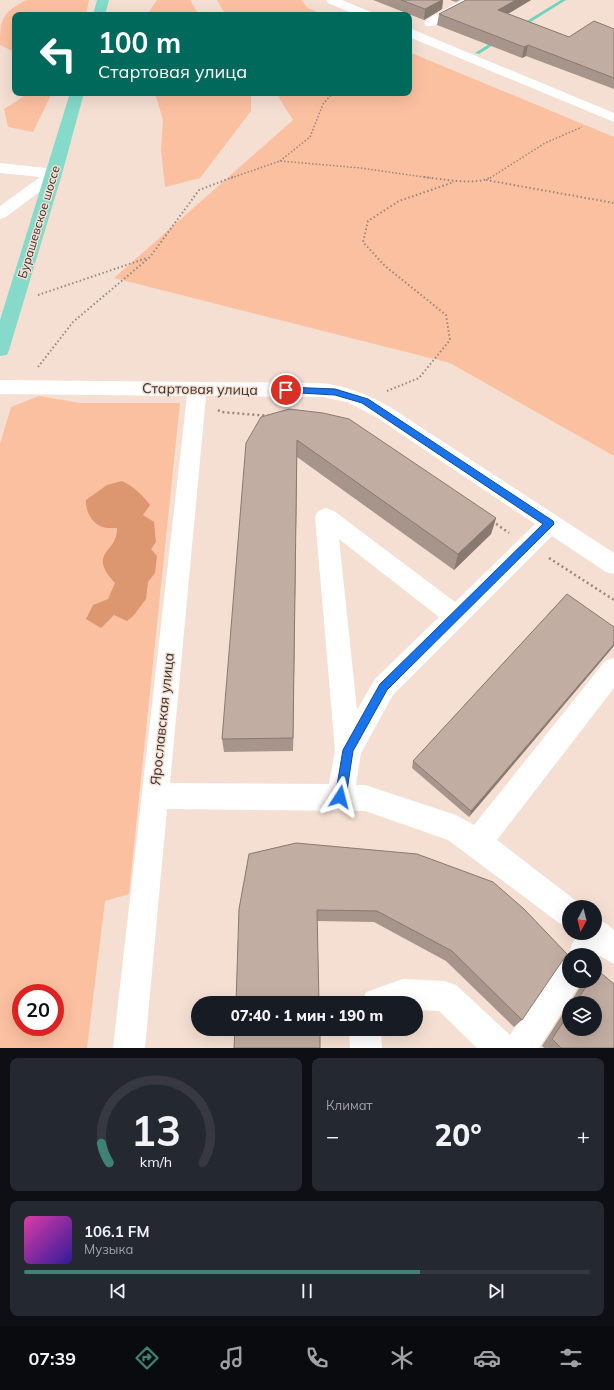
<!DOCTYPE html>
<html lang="ru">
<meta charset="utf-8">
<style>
body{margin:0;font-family:Mulish,sans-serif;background:#242831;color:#f1f3f6;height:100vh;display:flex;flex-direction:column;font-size:15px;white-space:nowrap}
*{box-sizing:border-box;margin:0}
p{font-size:13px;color:#9ea1a6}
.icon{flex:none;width:22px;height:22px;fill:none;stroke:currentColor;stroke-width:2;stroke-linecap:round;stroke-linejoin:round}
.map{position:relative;height:1048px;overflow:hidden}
.sheet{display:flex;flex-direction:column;gap:10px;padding:10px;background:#0d0f14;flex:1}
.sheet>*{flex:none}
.banner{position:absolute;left:12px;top:12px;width:400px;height:84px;border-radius:8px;box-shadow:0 4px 16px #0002;background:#00695c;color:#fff;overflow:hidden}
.needle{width:26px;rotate:187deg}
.buttons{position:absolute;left:562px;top:900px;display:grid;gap:8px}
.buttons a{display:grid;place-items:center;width:40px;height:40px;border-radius:50%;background:#171b24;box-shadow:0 4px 16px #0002;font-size:20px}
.speed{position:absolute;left:12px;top:984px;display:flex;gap:8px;font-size:20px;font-weight:700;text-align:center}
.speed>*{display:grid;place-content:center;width:52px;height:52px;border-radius:50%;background:#171b24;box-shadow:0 4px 16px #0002;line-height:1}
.speed .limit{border:6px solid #d22;background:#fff;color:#111}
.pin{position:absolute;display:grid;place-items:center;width:34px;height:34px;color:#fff;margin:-17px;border:2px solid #fff;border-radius:50%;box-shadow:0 1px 4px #0007}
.me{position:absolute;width:44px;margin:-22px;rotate:9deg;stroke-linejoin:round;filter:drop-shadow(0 0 3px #0008)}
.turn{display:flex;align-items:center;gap:14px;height:84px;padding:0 20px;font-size:18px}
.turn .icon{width:52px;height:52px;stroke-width:2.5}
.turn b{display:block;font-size:28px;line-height:34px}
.big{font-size:30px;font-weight:800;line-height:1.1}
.sheet .widget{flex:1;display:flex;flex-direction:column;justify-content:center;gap:6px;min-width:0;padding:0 14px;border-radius:8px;background:#242831}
.sheet .dial{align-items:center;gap:0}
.dial svg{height:104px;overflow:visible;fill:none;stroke:#363941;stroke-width:7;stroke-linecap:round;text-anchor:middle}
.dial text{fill:#f1f3f6;stroke:none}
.song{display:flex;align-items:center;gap:12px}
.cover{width:48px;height:48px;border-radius:6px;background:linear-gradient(135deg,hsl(320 70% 55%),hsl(250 70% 35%))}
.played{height:4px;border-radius:2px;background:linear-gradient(90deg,#3f8172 70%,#363941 70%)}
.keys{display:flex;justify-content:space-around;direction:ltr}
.heat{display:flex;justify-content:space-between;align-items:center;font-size:22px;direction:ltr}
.sheet .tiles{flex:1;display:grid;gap:10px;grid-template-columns:1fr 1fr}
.widget:last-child{grid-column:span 2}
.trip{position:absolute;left:191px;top:996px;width:232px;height:40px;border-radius:20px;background:#171b24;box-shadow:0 4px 16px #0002;font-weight:800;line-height:40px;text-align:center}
.menu{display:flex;height:64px;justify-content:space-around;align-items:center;background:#090b0e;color:#9ea1a6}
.menu .icon{width:28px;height:28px}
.menu .active{color:#3f8172}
.menu b{font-size:18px;color:#f1f3f6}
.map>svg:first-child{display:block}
.green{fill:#fbc0a0;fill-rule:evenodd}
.forest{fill:#dc9670}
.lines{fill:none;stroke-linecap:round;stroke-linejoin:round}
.stream{fill:#70d3bc;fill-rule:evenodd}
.path-far2{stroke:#97887f;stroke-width:1.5;stroke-dasharray:1.5 2;stroke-linecap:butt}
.path-far1{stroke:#97887f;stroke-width:2;stroke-dasharray:1.5 2.5;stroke-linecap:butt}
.path{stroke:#97887f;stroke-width:2.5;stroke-dasharray:2 3;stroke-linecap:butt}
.minor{fill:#fff;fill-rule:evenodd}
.major{fill:#85daca;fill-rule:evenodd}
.wall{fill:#a7958b}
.shaded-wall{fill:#887971}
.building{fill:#c2ada2;stroke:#887971}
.route{fill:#1a73e8;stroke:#114b97}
.labels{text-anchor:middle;stroke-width:3;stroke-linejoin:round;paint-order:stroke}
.far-street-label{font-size:12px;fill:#39312c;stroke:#f5dfd3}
.street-label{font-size:14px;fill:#39312c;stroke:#f5dfd3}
</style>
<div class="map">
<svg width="614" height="1048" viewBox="0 0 614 1048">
<rect width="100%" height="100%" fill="#f5dfd3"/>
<g class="green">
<path d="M26,0h63l-3,15h-71v37l-15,-7c0,-28 3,-32 26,-45z"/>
<polygon points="157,0 190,0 199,15 147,15"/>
<polygon points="217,0 301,0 308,8 324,15 226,15"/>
<polygon points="409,52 614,137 614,456 450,363 114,278 293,120 276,93 409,93"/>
<polygon points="25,93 52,93 33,132 8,127 4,109 23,97"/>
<polygon points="155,93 251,93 251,111 200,178 165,187 161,150 163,120"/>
<path d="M39,396l41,7h100l-51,491 -24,7 -18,147h-87v-604l11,-37zM21,993h34v34h-34z"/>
</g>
<path class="forest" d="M122,481c12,6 20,13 28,24l-7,10 11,7 2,20 -5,7 6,7 -2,17 -7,9 -2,17 -12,16 -7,6 -13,-6 -13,13 -15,-9 7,-14 15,-6 7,-16c-29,-31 3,-30 2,-55 -3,0 -7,0 -10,0 -13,-1 -22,-16 -21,-28l21,-15z"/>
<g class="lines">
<g class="stream">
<polygon points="561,0 566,0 521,28 517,27"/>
<polygon points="497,39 501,40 479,54 475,53"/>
</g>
<g class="path-far2">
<polyline points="280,161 310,137 323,104 333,93"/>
<polyline points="231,178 280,161 361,168 431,178"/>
<polyline points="490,178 545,143 582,127"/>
</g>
<g class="path-far1">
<path d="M424,177c18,2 52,9 67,0"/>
<polyline points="486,180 614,203"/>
<polyline points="38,295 147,258"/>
<polyline points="38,367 73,322 150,257 199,190 233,177"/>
<polyline points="387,391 419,378 450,340 446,315 385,266 363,242 368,221 399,201 454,182"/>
</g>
<g class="path">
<polyline points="218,410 221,412 270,416"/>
<polyline points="492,521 509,533"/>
<polyline points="549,558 614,600"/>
</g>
<g class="minor">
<polygon points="326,0 342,0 371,12 373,15 356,15 328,3"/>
<polygon points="462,0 477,0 475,3 434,26 426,26 424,23 426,20"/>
<polygon points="409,28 614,113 614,122 409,37"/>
<polygon points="0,163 54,169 59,171 62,174 59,177 6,217 0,219 0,206 40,177 0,173"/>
<path d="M0,380l322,3c25,3 47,12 68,24l224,146v21l-8,-2 -54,-36 -159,159 -32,58 -5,32h9l91,30 18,10 131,-164 9,-3v30l-117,152 82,63 2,4h-12v21l-10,-5 -111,-83 -83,-29 -198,-2 -22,239h-32l74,-652 -187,-2zM206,396l116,1 25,5 29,15 159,107 -80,78 -121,-91 -8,-3 -8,3 -3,6 20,233 -6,34 -159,-1zM339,539l100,78 -64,62 -18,31z"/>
<polygon points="595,918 607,924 614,930 614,964 600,956 595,963 595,955 569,955 569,957 568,955 572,944 580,933 595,933"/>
<polygon points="569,960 569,981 582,981 539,1048 477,1048 439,1011 416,1010 416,1003 362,1003 366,992 403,979 445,981 456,985 510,1035 558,964"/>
<polygon points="349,1029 381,1029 382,1048 350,1048"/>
</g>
<g class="major">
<polygon points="97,0 109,0 105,15 93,15"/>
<polygon points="70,93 84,93 62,174 9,350 7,355 0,356 0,320"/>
</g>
</g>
<g class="wall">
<polygon points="373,0 443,0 442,9 424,20"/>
<polygon points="450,0 460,0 456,2"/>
<polygon points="466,0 531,0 508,14 569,37 614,29 614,89 526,56 522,58 437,25 439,14"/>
<polygon points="261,417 496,518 491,534 454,570 297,457 293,751 224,752 222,739"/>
<polygon points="567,594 469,817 412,768 413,761"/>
<polygon points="417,854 522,1020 514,1027 446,961 374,922 317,921 239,909"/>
<polygon points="583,981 595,981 614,1048 544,1048 542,1046 569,1004 569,1029 595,1003 570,1003 583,982"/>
</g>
<g class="shaded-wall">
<polygon points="442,0 443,0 442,9 424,20 425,9"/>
<polygon points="516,0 531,0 496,21 498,10"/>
<polygon points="528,45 526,56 522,58 524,47"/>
<polygon points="297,440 297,457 293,751 293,738"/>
<polygon points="496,518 491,534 454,570 458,554"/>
<polygon points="614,644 614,646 469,817 471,811"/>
</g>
<g class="building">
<polygon points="401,0 442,0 425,9"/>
<polygon points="466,0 516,0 498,10 569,37 594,21 614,29 614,78 528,45 524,47 439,14"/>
<polygon points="289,409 323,413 349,419 496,518 458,554 297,440 293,738 222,739 246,443 261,417"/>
<polygon points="567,594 614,627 614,644 471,811 413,761"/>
<polygon points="296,843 417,854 493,882 524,909 567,954 522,1020 452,951 377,911 317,910 319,1003 236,1003 239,909 249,854"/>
<polygon points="595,968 614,984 614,1048 561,1048 552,1039 569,1013 569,1029 595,1029 595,1003 575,1003 590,981 595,981"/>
<polygon points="235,1029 320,1029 320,1048 234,1048"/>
</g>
<polygon class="route" points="286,387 335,389 368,399 553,521 554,524 387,690 353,751 346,797 344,801 340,803 336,801 335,797 343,750 380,684 543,524 362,403 335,395 283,392 282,390"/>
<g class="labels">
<g class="far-street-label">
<text transform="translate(39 222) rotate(-73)" y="4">Бурашевское шоссе</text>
</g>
<g class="street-label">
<text transform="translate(200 389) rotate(1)" y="5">Стартовая улица</text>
<text transform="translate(162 719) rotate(-84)" y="5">Ярославская улица</text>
</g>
</g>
</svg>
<div class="buttons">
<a><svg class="needle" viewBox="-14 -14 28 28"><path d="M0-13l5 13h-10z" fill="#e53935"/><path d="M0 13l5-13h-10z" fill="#9ea1a6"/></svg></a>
<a><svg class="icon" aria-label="search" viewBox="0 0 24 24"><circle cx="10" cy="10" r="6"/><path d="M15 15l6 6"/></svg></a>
<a><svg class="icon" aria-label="layers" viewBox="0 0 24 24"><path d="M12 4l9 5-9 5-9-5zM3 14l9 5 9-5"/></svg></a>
</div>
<div class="speed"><div class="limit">20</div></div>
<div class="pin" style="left:286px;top:390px;background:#d93025"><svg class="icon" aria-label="arrive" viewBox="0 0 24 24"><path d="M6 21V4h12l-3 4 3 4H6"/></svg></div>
<svg class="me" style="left:340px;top:797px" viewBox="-20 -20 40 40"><path d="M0-17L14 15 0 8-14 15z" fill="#1a73e8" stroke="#fff" stroke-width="4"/></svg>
<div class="trip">07:40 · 1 мин · 190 m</div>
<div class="banner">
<div class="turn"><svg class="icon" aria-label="left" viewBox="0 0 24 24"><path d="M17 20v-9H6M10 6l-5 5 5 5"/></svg><div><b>100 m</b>Стартовая улица</div></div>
</div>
</div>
<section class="sheet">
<div class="tiles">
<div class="widget dial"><svg viewBox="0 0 100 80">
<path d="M14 69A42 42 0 1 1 86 69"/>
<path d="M14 69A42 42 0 0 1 8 54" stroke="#3f8172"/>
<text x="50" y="56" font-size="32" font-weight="700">13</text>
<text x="50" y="72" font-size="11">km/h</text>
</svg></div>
<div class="widget"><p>Климат</p>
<div class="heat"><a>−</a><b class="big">20°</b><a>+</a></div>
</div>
<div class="widget">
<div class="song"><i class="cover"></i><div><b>106.1 FM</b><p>Музыка</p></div></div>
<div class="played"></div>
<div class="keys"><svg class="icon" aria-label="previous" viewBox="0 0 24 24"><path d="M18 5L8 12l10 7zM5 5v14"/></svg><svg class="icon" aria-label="pause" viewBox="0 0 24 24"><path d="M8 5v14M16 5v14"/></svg><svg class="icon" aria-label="next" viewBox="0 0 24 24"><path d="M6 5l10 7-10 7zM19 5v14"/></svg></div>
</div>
</div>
</section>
<nav class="menu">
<b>07:39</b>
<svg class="icon active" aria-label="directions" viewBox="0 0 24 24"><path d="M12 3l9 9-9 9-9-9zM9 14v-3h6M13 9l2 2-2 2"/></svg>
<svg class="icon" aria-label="music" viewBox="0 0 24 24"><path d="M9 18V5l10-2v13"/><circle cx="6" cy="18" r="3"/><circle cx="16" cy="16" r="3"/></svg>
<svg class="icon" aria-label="phone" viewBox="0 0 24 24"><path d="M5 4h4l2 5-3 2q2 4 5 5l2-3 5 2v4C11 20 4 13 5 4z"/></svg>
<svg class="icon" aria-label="climate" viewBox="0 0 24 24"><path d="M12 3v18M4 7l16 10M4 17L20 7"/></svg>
<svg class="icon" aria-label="car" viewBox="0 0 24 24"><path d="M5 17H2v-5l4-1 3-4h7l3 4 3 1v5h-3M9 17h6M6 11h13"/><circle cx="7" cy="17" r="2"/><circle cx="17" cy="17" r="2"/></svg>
<svg class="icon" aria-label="filters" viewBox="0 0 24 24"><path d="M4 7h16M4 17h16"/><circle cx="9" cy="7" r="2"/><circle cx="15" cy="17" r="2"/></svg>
</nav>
